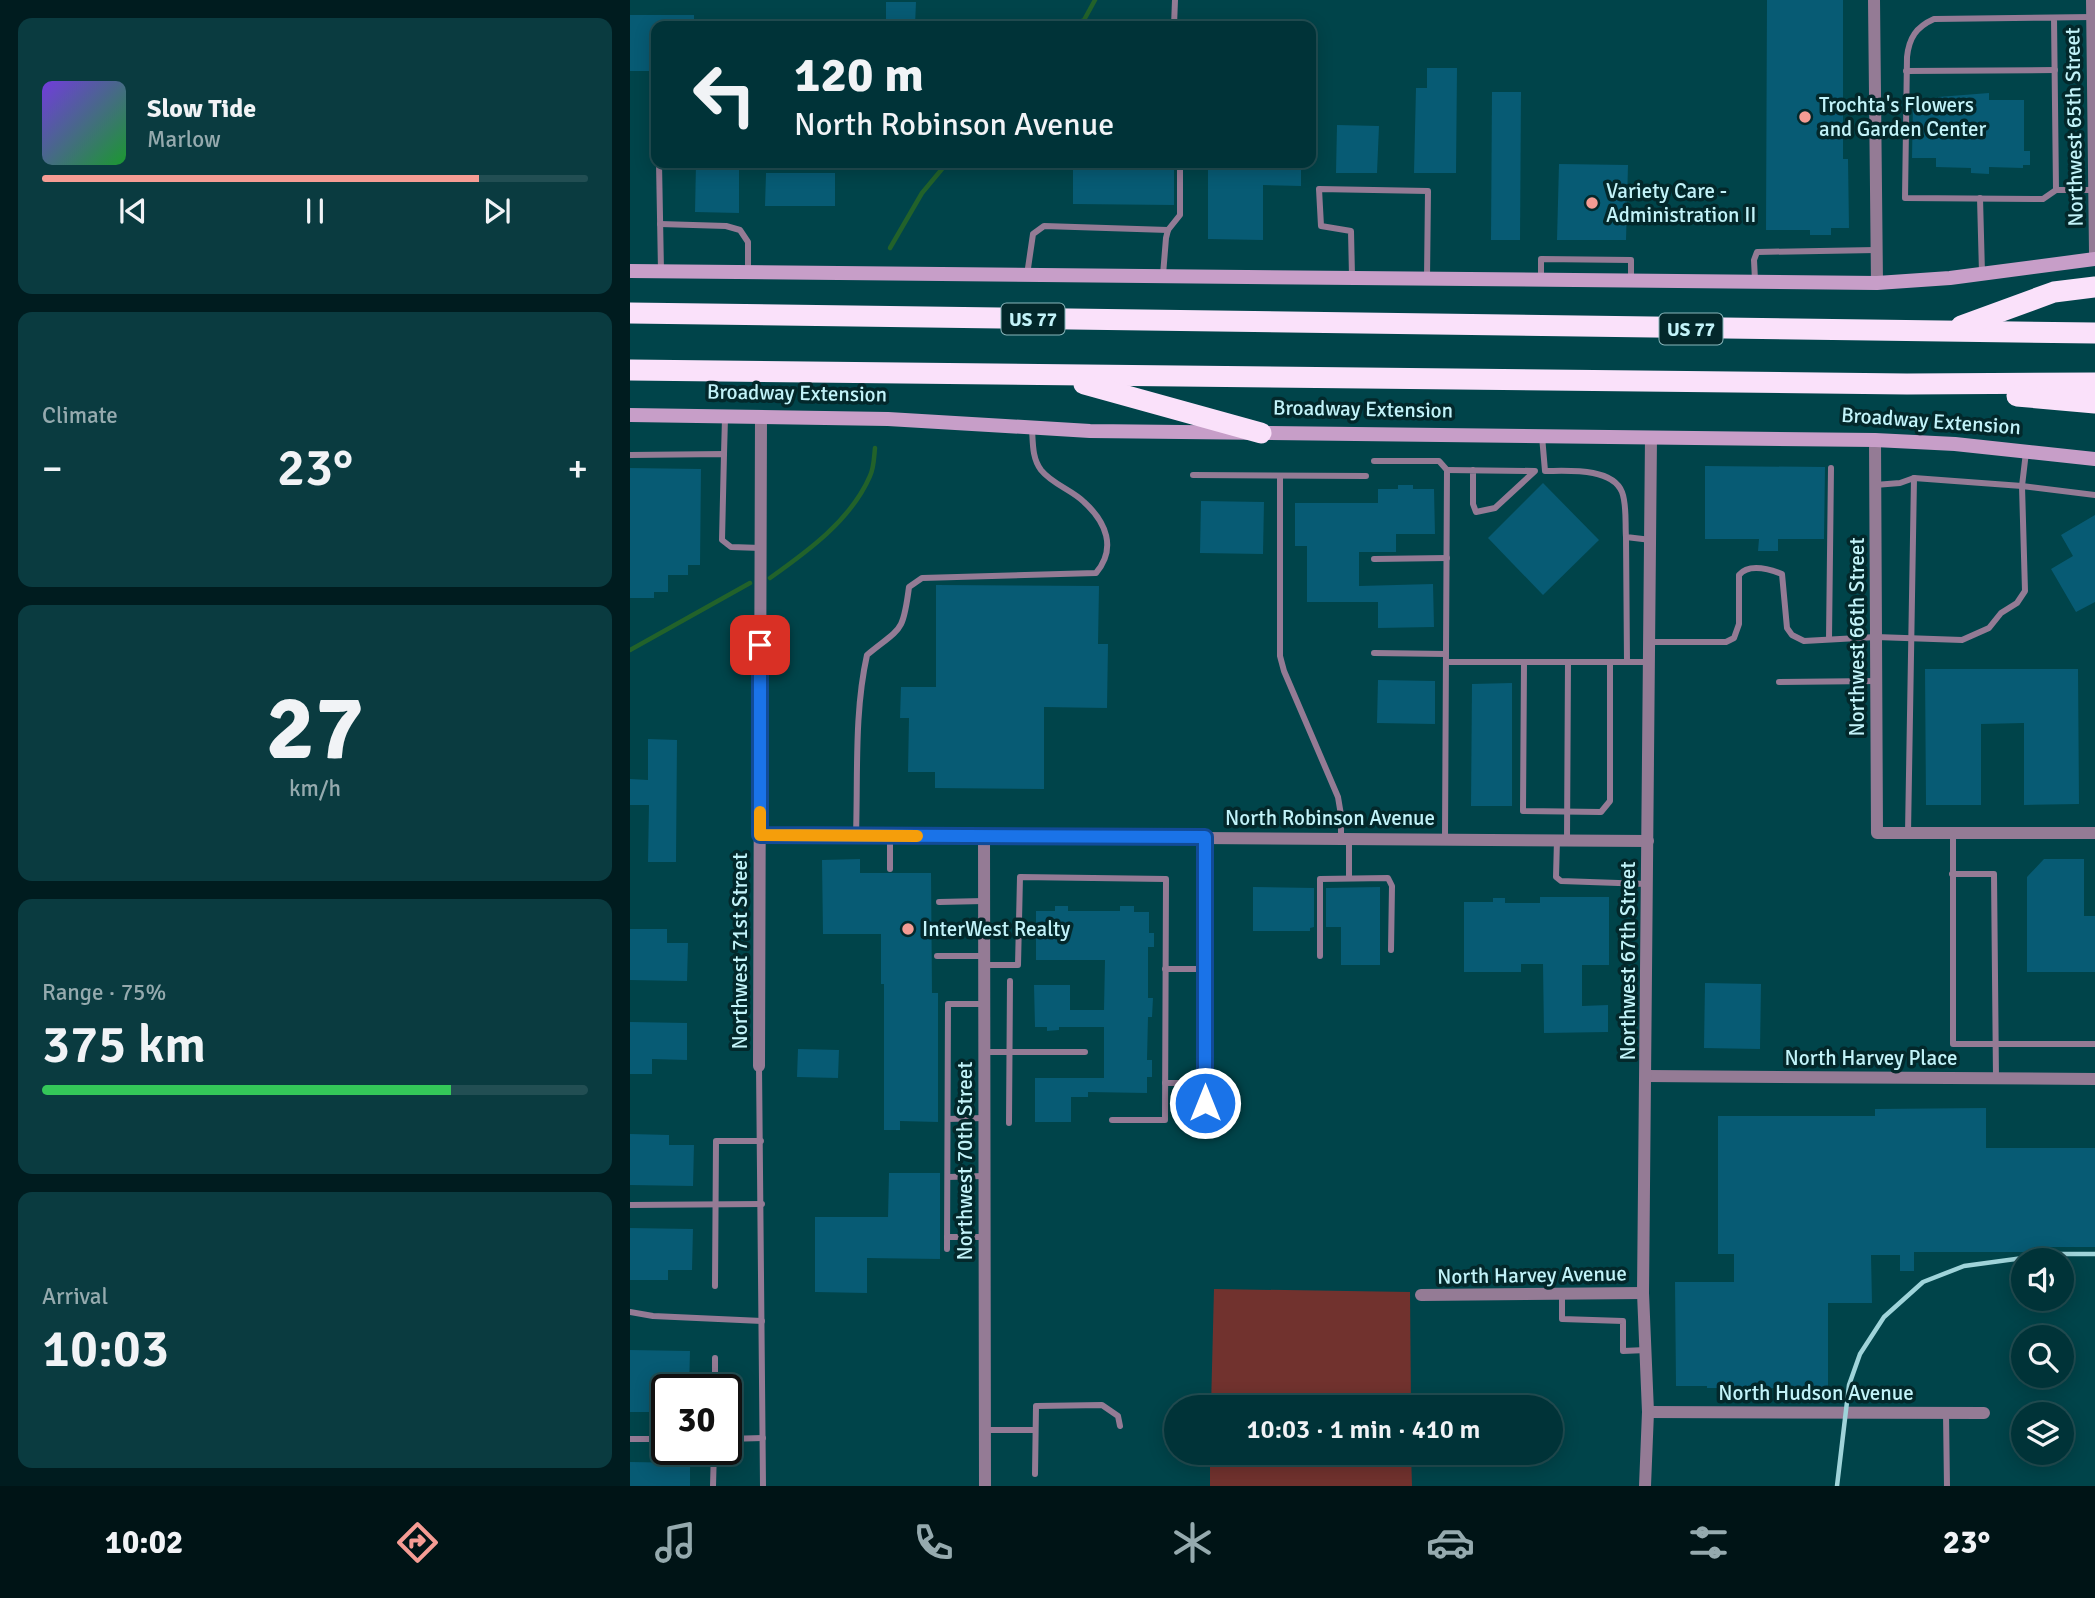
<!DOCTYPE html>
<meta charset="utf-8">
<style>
body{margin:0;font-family:Signika,sans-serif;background:#0a3b40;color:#f1f3f6;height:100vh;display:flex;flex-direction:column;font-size:26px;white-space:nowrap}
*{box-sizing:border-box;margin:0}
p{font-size:23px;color:#95aaae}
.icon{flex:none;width:38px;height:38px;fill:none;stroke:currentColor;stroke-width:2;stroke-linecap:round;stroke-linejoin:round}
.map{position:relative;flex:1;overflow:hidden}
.drawer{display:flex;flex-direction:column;gap:18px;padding:18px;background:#001c1f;width:630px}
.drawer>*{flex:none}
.top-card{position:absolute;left:21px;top:21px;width:665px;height:147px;border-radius:14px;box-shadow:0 4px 18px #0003,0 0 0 2px #224e53;background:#003338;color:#f1f3f6;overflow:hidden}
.fabs{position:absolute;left:1381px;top:1248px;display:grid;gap:14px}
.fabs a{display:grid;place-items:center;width:63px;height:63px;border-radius:50%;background:#003338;box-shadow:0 4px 18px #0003,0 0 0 2px #224e53;font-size:35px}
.speed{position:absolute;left:21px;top:1374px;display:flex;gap:14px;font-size:35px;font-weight:700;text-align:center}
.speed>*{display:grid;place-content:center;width:91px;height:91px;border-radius:50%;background:#003338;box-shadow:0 4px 18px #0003,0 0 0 2px #224e53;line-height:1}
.speed .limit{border:4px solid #111;border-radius:10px;background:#fff;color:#111}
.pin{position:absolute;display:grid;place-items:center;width:60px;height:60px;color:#fff;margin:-30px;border-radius:14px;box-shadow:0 4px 10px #0006}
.me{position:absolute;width:77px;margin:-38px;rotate:0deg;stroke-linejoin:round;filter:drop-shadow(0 0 5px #0008)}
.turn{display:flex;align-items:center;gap:24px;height:147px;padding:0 28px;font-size:32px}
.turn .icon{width:91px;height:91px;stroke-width:2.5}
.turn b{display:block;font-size:49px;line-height:60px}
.big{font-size:52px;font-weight:600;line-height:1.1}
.drawer .tile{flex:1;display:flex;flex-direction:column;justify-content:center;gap:10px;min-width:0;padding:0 24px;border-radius:14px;background:#0a3b40}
.drawer .dial{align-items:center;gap:0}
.dial b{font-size:91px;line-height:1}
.song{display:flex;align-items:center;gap:21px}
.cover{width:84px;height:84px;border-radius:10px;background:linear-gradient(135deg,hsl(260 70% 55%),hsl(130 70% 35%))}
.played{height:7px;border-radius:4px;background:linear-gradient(90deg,#f59c94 80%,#224e53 80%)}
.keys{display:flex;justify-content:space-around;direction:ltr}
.heat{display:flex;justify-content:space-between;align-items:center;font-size:38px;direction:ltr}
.charge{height:10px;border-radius:5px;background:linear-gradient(90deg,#34c759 75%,#224e53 0)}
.trip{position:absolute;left:534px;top:1395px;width:399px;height:70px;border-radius:35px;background:#003338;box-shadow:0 4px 18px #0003,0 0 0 2px #224e53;font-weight:600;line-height:70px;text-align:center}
.dock{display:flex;height:112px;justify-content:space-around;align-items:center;background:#001416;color:#95aaae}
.dock .icon{width:49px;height:49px}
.dock .on{color:#f59c94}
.dock b{font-size:32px;color:#f1f3f6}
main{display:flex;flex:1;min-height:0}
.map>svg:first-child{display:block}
.green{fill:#71322e}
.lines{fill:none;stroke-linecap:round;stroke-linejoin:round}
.stream{stroke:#22622a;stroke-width:4.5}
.building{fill:#075b74}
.lane{stroke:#947b95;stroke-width:6}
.street{stroke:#947b95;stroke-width:12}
.secondary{stroke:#c79ec8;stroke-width:14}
.highway{stroke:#fae1fa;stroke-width:21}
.rail{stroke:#9fd4da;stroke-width:4.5}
.route-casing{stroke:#114b97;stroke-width:18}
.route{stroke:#1a73e8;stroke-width:12}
.slow{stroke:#f59e0b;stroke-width:12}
.poi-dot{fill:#f59c94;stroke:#03282b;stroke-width:2.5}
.labels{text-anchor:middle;stroke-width:7;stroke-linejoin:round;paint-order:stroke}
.shield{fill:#03282b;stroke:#89b6bb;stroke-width:2}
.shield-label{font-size:19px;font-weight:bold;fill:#c2f3f9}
.poi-label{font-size:21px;fill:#c2f3f9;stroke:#03282b;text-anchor:start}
.street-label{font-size:21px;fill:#c2f3f9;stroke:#03282b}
</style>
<main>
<section class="drawer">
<div class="tile">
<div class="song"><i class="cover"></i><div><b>Slow Tide</b><p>Marlow</p></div></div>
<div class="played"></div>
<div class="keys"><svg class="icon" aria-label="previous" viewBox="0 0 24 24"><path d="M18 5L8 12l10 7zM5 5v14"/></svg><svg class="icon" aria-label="pause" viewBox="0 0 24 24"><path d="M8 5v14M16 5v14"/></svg><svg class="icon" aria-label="next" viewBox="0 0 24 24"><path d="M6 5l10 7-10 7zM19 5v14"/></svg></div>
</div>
<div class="tile"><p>Climate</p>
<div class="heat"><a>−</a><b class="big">23°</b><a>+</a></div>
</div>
<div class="tile dial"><b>27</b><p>km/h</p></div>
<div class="tile"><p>Range · 75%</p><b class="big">375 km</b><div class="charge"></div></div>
<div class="tile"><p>Arrival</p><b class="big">10:03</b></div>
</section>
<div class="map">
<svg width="1465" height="1486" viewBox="0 0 1465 1486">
<rect width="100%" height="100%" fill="#00444a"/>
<g class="green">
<polygon points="584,1289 780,1292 781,1407 581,1407"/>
<polygon points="580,1453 781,1453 782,1486 580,1486"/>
</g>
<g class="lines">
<g class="stream">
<polyline points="439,26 454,20 465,0"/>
<polyline points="260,248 292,193 317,163"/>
<path d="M140,578c38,-27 81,-58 100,-102 4,-8 4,-19 5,-28"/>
<polyline points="0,650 120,583"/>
</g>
</g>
<g class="building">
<polygon points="1137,0 1213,0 1213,159 1218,159 1219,228 1201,228 1201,235 1180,235 1180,230 1136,230"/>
<polygon points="256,2 286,2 285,26 256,26"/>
<polygon points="0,15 64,15 64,26 26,26 26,71 0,71"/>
<polygon points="797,68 827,68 826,173 784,173 786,88 797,88"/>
<polygon points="862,92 891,92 890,240 861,240"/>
<polygon points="1359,93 1359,100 1394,100 1394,151 1400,151 1400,165 1393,165 1393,168 1359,167 1359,174 1341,173 1341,168 1306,167 1306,158 1282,158 1283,100 1308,100 1308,97"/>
<polygon points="707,125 749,126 747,173 706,173"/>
<polygon points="66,163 109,163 109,213 65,212"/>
<polygon points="443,163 544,163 544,205 443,204"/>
<polygon points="578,163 671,163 671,186 633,185 633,240 578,239"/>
<polygon points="929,164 998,165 996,240 927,240"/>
<polygon points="136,173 205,173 205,206 135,206"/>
<polygon points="1075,466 1195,467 1194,539 1148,539 1148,551 1128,551 1129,539 1075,539"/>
<polygon points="0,468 71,469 70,565 58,565 58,575 38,575 38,592 24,592 24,598 0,598"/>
<polygon points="913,483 969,540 913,595 858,538"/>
<polygon points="768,485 783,485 783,489 804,489 805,534 766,534 766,552 729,552 729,586 803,584 804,627 748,628 748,602 677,602 677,546 665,546 665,503 748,503 748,489 768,489"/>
<polygon points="571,501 634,502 633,554 570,553"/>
<polygon points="1465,515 1465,602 1446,612 1421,569 1443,556 1431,535"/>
<polygon points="306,585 469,586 468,644 478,644 477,708 414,707 414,789 305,788 305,772 278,772 279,718 270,718 271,687 306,687"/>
<polygon points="1295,669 1448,669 1449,804 1394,805 1394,723 1351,724 1351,805 1296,805"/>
<polygon points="748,680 805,681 805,724 747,723"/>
<polygon points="882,683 882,806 841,806 842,684"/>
<polygon points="18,739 47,740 46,862 18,862 19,805 0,805 0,779 18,780"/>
<polygon points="230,859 230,873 301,873 302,993 308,993 308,1122 270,1121 270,1130 254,1130 254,984 251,984 251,934 193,934 192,860"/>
<polygon points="1414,859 1454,859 1454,916 1465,916 1465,972 1397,972 1397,877"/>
<polygon points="623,887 684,888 684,927 680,928 680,931 623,931"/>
<polygon points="750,887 750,965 711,965 711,927 696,927 696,888"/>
<polygon points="910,897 979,897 979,965 952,965 952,1006 978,1005 978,1032 914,1033 913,964 891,964 891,972 834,972 834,902 863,902 863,898 875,898 875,903 910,903"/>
<polygon points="425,906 438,906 438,911 490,911 490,906 504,906 504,912 519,912 519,933 524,933 524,947 518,947 518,998 523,998 522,1017 518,1017 517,1060 522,1060 522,1077 517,1077 517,1093 458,1092 458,1097 441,1097 441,1122 405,1122 405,1078 474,1078 474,1027 429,1027 429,1030 417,1031 417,1027 405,1027 404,985 440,985 440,1010 474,1010 475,960 406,960 406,911 425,911"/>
<polygon points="0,929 37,929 37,943 58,943 57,981 0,980"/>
<polygon points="1075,983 1131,984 1130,1049 1074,1048"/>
<polygon points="0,1022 57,1023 57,1060 22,1059 22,1074 0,1074"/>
<polygon points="168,1049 209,1050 208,1078 167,1077"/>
<polygon points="1356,1108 1356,1148 1465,1148 1465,1247 1404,1247 1404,1252 1284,1252 1284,1271 1270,1271 1270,1255 1241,1255 1242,1303 1198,1303 1198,1388 1077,1388 1077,1386 1046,1386 1045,1282 1104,1282 1104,1254 1088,1254 1088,1116 1245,1116 1245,1109"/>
<polygon points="0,1134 39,1135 39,1145 64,1145 63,1186 0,1185"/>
<polygon points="259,1173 310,1173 310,1259 237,1258 237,1293 185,1292 185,1217 258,1217"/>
<polygon points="0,1228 63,1229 62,1270 38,1270 38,1280 0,1280"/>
<polygon points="0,1350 60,1351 59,1390 37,1390 37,1412 0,1412"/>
<polygon points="0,1462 60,1463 60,1486 0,1486"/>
</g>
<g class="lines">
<g class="lane">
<path d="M1424,18l2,172 -13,9 -138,-1 2,-141c2,-19 9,-30 27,-38l158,-2"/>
<polyline points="544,26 545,0"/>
<polyline points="1276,71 1425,70"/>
<polyline points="29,163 31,271"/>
<polyline points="1426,190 1464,190"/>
<polyline points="1350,198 1352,273"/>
<polyline points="30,224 96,226 110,230 118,242 118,272"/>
<polyline points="397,275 403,234 414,226 538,230"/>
<polyline points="533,275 536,238 538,230 550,215 550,163"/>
<polyline points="722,276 721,231 691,226 689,189 798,191 797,278"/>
<polyline points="911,280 911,259 1001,260 1001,280"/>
<polyline points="1125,280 1124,260 1127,252 1246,250"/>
<path d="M912,436l3,35c22,0 67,-4 77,21 5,13 3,32 4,45l25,3"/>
<polyline points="94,454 95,418"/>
<polyline points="0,455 94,454 92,540 101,547 131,548"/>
<polyline points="744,461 809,461 817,470 815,838"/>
<polyline points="817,470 905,471 865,508 846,512 843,504 843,470"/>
<polyline points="563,475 736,476"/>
<polyline points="650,476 650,656 654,671 708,797 711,815 711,838"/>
<polyline points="1245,485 1270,483 1284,478 1392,486 1465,495"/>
<polyline points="996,537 997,662"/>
<polyline points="744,559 817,558"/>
<polyline points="1199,639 1201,468"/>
<path d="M1020,642h76l8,-4 5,-14v-49c10,-12 30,-6 43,-1l5,54 5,7 12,6 72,-4 86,3 27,-12 12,-15 16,-10 8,-12 -3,-105 4,-34"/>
<polyline points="744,653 816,654"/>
<polyline points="816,662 1020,662"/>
<polyline points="894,662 893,811 971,812 980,801 980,662"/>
<polyline points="1149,682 1246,681"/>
<polyline points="1278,833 1284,478"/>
<polyline points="1323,833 1323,1044 1465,1044"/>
<path d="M226,835c2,-59 -2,-122 11,-180 34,-28 36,-21 42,-68l13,-9 174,-5c21,-25 10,-51 -12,-71 -12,-12 -32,-18 -43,-32 -9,-12 -8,-27 -9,-41"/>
<polyline points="719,839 719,878"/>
<polyline points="927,840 926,877 931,881 1017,884"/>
<polyline points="937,840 938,662"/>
<polyline points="260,869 260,836"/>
<polyline points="1322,874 1364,874 1366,1078"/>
<polyline points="309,902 354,901"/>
<polyline points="307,956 354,956"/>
<polyline points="690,956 690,879 758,878 762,886 761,950"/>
<polyline points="354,965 388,965 390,877 536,879 535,1120 482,1120"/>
<polyline points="535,969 575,969"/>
<polyline points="354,1052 455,1052"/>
<polyline points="129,1066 133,1486"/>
<polyline points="535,1083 575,1083"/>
<polyline points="318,1119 354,1118"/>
<polyline points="379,1123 380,981"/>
<polyline points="318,1177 354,1176"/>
<polyline points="0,1205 132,1204"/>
<polyline points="317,1237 354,1237"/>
<polyline points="317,1249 318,1004 354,1004"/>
<polyline points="85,1286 86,1141 131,1141"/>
<polyline points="932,1293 932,1319 993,1321 993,1351 1016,1350"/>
<polyline points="0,1312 23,1316 132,1321"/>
<polyline points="85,1390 85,1358"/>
<polyline points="1316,1413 1317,1486"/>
<polyline points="355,1430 405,1430"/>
<polyline points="0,1439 37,1439"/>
<polyline points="96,1439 133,1438"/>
<polyline points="405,1474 406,1406 472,1405 488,1416 490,1426"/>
<polyline points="83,1486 84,1449"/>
</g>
<g class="street">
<polyline points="1244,0 1247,283"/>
<polyline points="1462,0 1465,253"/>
<polyline points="1245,440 1247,833 1465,833"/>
<polyline points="130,835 1018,841"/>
<polyline points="354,836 355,1486"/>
<polyline points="575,837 575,1103"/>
<polyline points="129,1066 131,416"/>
<polyline points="1017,1076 1465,1079"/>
<polyline points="791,1295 1013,1293"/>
<polyline points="1018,1412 1354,1413"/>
<polyline points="1015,1486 1018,1412 1013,1293 1021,437"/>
</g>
<g class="secondary">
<polyline points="0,271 1247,283 1320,278 1465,259"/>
<polyline points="0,415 258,419 460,431 1245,440 1325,444 1465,459"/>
</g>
<g class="highway">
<polyline points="0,313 1465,333"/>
<polyline points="1331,326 1424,292 1465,287"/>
<polyline points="0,370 1277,384 1465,383"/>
<polyline points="454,384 631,433"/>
<polyline points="1387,396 1465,403"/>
</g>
<polyline class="rail" points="1207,1486 1219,1385 1230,1354 1254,1317 1293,1282 1334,1266 1422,1254 1465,1254"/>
</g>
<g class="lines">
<defs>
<polyline id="route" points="130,645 130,835 575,837 575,1103"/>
</defs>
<use href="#route" class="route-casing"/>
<use href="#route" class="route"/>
<polyline class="slow" points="130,812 130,835 287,836"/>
</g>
<g class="poi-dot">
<circle cx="1175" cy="117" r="7"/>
<circle cx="962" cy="203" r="7"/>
<circle cx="278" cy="929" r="7"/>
</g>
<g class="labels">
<g class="shield">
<rect x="371.5" y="303.5" width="63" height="31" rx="5"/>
<rect x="1029.5" y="313.5" width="63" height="31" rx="5"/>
</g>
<g class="shield-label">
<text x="403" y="326">US 77</text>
<text x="1061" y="336">US 77</text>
</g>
<g class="poi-label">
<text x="1189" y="112">Trochta's Flowers<tspan x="1189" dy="24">and Garden Center</tspan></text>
<text x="976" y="198">Variety Care -<tspan x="976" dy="24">Administration II</tspan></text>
<text x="292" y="936">InterWest Realty</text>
</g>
<g class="street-label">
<text transform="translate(1444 127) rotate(-91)" y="7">Northwest 65th Street</text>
<text transform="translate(167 393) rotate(1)" y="7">Broadway Extension</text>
<text transform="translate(733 409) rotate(1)" y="7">Broadway Extension</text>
<text transform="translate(1301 421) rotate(4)" y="7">Broadway Extension</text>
<text transform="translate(1227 637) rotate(-90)" y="7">Northwest 66th Street</text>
<text x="700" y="825">North Robinson Avenue</text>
<text transform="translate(110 951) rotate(-90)" y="7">Northwest 71st Street</text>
<text transform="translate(998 961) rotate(-90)" y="7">Northwest 67th Street</text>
<text x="1241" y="1065">North Harvey Place</text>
<text transform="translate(335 1161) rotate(-90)" y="7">Northwest 70th Street</text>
<text transform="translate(902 1275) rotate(-1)" y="7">North Harvey Avenue</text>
<text x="1186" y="1400">North Hudson Avenue</text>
</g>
</g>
</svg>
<div class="fabs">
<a><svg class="icon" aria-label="sound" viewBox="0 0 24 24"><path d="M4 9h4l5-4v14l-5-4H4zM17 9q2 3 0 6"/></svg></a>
<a><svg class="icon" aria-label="search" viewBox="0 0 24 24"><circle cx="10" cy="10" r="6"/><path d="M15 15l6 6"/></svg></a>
<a><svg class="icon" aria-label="layers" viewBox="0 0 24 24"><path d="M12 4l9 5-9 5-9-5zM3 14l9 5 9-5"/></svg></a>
</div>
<div class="speed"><div class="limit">30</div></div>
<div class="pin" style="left:130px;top:645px;background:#d93025"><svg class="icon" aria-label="arrive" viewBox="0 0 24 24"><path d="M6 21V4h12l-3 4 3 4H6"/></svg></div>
<svg class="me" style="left:575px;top:1103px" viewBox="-20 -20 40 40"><circle r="17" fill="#1a73e8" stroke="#fff" stroke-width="3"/><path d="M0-11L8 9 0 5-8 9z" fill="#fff"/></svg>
<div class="trip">10:03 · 1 min · 410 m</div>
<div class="top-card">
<div class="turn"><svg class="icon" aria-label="left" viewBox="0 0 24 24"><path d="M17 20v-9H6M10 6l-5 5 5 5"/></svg><div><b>120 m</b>North Robinson Avenue</div></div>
</div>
</div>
</main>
<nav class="dock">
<b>10:02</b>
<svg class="icon on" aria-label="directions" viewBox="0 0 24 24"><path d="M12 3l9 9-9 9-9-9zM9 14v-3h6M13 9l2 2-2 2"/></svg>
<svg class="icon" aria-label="music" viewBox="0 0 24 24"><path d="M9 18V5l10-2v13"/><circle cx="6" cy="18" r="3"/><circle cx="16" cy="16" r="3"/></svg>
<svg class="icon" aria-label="phone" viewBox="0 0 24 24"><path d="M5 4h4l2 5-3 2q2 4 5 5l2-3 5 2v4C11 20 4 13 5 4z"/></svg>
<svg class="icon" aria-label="climate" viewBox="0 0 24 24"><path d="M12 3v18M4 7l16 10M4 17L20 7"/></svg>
<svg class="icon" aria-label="car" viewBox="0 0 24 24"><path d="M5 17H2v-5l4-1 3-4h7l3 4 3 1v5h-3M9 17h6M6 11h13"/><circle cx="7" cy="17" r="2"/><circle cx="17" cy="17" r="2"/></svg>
<svg class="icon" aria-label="filters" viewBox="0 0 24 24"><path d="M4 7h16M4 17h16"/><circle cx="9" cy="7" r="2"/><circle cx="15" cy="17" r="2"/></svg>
<b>23°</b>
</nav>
